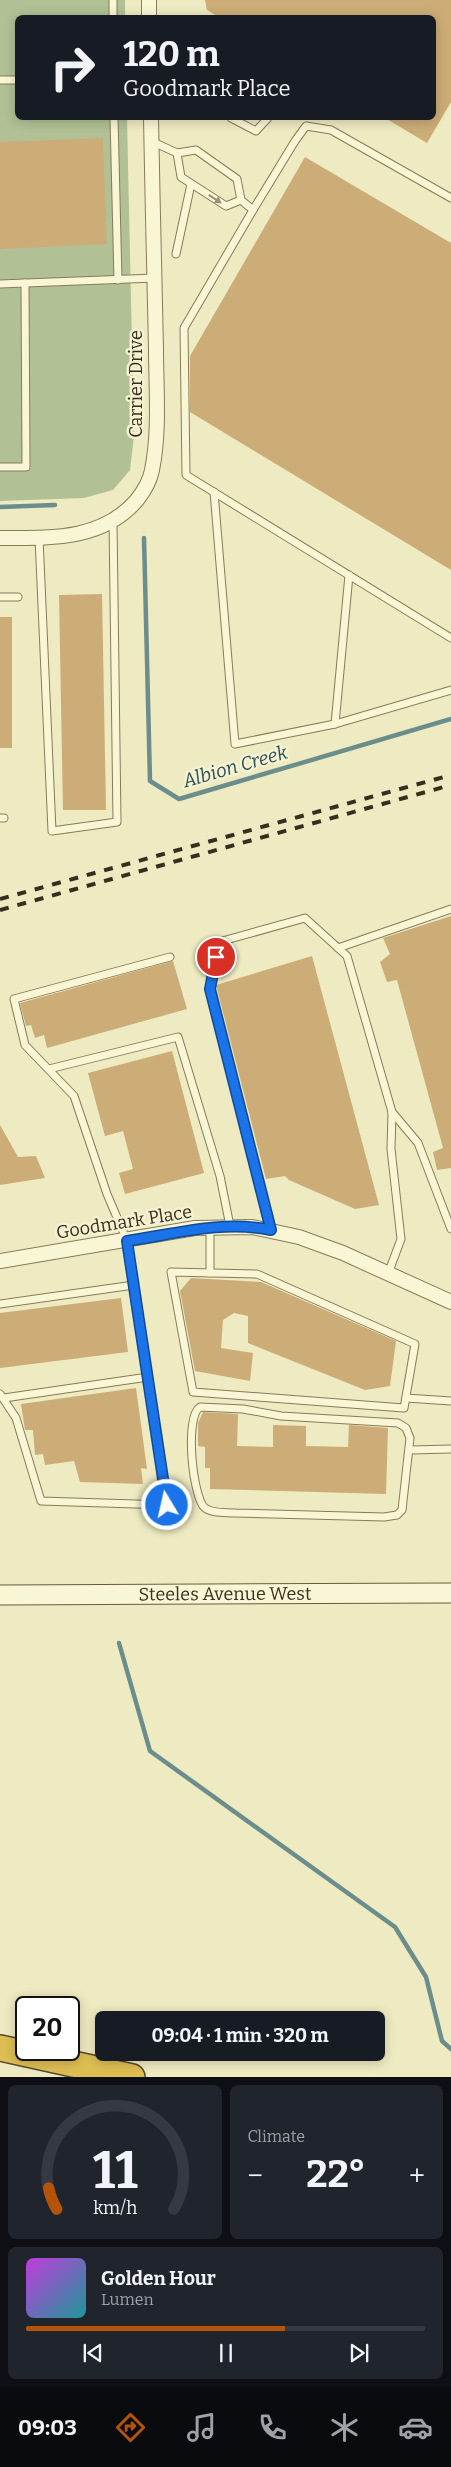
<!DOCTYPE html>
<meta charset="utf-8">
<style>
body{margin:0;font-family:Bitter,serif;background:#20242c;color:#f1f3f6;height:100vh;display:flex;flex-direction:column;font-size:19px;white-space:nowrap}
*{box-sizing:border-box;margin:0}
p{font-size:16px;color:#9ea1a6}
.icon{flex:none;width:28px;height:28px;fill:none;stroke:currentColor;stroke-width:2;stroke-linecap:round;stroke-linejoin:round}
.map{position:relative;height:2077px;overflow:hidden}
.panel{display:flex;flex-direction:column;gap:8px;padding:8px;background:#0d0f14;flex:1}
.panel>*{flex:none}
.banner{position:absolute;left:15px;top:15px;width:421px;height:105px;border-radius:8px;box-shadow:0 2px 12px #0003;background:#171b24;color:#f1f3f6;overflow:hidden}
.speed{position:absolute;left:15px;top:1996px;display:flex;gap:10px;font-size:25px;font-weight:700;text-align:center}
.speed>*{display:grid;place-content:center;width:65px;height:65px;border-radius:50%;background:#171b24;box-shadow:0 2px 12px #0003;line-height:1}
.speed .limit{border:2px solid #111;border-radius:8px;background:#fff;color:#111}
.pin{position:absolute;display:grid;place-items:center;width:42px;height:42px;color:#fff;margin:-21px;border:2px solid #fff;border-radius:50%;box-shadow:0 1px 5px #0007}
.me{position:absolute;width:55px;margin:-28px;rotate:351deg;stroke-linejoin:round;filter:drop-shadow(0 0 4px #0008)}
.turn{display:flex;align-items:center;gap:18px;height:105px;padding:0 25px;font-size:22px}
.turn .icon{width:65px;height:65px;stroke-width:2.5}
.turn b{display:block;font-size:35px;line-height:42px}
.big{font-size:38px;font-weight:700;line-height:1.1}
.panel .card{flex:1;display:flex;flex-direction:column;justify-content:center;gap:8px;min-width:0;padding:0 18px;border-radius:8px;background:#20242c}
.panel .dial{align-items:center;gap:0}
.dial svg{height:130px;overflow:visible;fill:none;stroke:#363941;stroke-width:7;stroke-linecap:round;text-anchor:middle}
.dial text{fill:#f1f3f6;stroke:none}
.song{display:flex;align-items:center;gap:15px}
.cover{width:60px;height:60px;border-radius:8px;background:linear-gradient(135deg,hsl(290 70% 55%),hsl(180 70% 35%))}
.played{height:5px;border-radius:2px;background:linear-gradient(90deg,#b45309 65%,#363941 65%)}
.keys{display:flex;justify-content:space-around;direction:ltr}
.heat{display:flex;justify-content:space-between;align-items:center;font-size:28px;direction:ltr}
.panel .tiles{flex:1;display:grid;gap:8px;grid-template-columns:1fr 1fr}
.card:last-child{grid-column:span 2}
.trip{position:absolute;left:95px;top:2011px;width:290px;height:50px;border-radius:8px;background:#171b24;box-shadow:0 2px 12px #0003;font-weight:700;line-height:50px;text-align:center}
.tabs{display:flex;height:80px;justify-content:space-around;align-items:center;background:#090b0e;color:#9ea1a6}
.tabs .icon{width:35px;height:35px}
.tabs .selected{color:#b45309}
.tabs b{font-size:22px;color:#f1f3f6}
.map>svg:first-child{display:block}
.cemetery{fill:#b2c095}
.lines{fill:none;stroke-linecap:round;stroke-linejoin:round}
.stream{stroke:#6b8e8d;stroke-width:4.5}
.building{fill:#ccad77}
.service-casing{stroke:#877b59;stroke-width:9}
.minor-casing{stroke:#877b59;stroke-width:16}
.secondary-casing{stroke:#695c3c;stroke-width:21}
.motorway-casing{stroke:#55482d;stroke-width:28}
.service{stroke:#f9f6d5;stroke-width:7}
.minor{stroke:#f9f6d5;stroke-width:14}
.secondary{stroke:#f9f6d5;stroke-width:19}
.motorway{stroke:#ddbe52;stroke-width:25}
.rail{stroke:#372f1d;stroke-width:4;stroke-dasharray:9 9;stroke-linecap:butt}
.oneway{fill:#989279}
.route-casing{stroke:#114b97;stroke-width:12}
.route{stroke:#1a73e8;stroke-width:9}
.labels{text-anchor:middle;stroke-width:5;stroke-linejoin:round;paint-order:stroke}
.street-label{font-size:18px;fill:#372f1d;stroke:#f5f2d1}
.water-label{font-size:19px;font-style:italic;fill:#2c5057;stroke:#f5f2d1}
</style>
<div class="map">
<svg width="451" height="2077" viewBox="0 0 451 2077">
<rect width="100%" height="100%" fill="#eeeac1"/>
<polygon class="cemetery" points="0,0 125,0 125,17 18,18 18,118 127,118 134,436 130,470 113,490 84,498 0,501"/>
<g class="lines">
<g class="stream">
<polyline points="0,507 55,505"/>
<polyline points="144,538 150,781 179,799 451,719"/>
<polyline points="119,1643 150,1751 395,1927 426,1977 442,2041 451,2049"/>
</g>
</g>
<g class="building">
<polygon points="205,0 451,0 451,102 427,143 385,118 434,118 434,18 220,18 207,10"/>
<polygon points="103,138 107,244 0,249 0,142"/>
<polygon points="305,157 451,243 451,570 190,412 190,356"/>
<polygon points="102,594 106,810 63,810 59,595"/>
<rect x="0" y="617" width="12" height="131"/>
<polygon points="451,916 451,1168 437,1170 433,1152 443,1148 397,980 387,982 380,962 390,954 383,938"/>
<polygon points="312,956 379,1205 355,1209 289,1180 285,1176 266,1179 216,985"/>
<polygon points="173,961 187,1009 47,1048 44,1035 35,1038 31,1025 26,1026 20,1003"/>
<polygon points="172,1051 204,1173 125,1194 119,1173 133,1169 123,1131 105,1136 88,1073"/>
<polygon points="0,1125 18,1157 36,1156 45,1178 0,1185"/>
<polygon points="191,1278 261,1282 396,1341 390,1386 365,1390 248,1343 248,1316 234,1313 223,1320 221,1348 253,1353 250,1381 195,1371 180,1291"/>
<polygon points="121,1298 128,1352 0,1368 0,1313"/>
<polygon points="136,1388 147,1469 141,1468 143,1484 80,1482 74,1461 45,1465 43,1454 35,1455 33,1430 25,1430 21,1404"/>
<polygon points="203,1412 238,1414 237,1446 273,1447 273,1425 306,1426 306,1446 348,1447 349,1425 388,1428 386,1494 210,1489 210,1468 205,1468 205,1447 198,1446 198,1423"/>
</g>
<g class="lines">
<defs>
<g id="service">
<polyline points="113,18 113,0"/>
<polyline points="0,80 18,80"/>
<polyline points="114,118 118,280"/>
<polyline points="231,118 256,131 268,118"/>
<polyline points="151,141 177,153 196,150 237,179 241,200 253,210 184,328 186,475 451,638"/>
<polyline points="177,153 181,177 226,206 241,200"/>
<polyline points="253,210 295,141 306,126 331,130 451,198"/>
<polyline points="176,254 191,184"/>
<polyline points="0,284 155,278"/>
<polyline points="0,467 26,467 25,283"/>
<polyline points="214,492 235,744 335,724 451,690"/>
<polyline points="39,538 52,831 117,822 113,521"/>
<polyline points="0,597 18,597"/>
<polyline points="335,724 349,575"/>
<polyline points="0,818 4,818"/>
<polyline points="338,948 451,909"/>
<polyline points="49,1069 178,1037 220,1176 230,1226"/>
<polyline points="392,1112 418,1143 451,1229"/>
<polyline points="271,1230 210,989 219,942 305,918 347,956 392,1112 391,1149 401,1239 388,1274"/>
<polygon points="171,1272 257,1274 415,1344 404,1408 193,1392"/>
<polyline points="210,1273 210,1227"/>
<polyline points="0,1304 134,1285"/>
<polyline points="0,1394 16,1418 41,1501 167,1505 127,1241 107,1194 74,1096 25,1045 14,999 170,957"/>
<polyline points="4,1398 148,1377"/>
<polyline points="406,1398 451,1401"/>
<path d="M200,1407l43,2 38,7 117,7 8,5 4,10 -8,72 -5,5 -13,2 -148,-4c-10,-1 -23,1 -31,-5 -12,-9 -21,-91 -5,-101z"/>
<polyline points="410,1450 451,1449"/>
</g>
<g id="minor">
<polyline points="149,0 149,18"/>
<path d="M0,538c49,0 102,3 137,-38 7,-9 13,-19 15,-30 8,-40 4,-82 4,-121 -1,-78 -4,-154 -5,-231"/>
<polyline points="0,1261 195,1228 252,1227 299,1237 343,1253 451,1302"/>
</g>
<g id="secondary">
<path id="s1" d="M0,1595l451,-2"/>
</g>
<polyline id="motorway" points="0,2048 132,2077"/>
</defs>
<use href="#service" class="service-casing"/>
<use href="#minor" class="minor-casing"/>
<use href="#secondary" class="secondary-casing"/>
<use href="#motorway" class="motorway-casing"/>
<use href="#service" class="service"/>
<use href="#minor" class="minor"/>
<use href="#secondary" class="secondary"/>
<use href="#motorway" class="motorway"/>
<g class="rail">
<polyline points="0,899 451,775"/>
<polyline points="0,910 451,785"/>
</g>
</g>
<defs><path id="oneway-solid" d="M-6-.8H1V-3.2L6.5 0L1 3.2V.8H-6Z" transform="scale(1.25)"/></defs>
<use class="oneway" href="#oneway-solid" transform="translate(215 199) rotate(33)"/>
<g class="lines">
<defs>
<path id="route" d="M167,1505l-40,-264c48,-7 95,-21 144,-11l-61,-241 6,-32"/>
</defs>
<use href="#route" class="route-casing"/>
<use href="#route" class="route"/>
</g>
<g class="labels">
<g class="street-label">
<text transform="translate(136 384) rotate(-90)" y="6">Carrier Drive</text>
<text transform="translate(124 1222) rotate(-9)" y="6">Goodmark Place</text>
<text dy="6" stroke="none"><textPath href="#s1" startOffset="225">Steeles Avenue West</textPath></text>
</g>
<g class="water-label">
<text transform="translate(235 766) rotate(-16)" y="7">Albion Creek</text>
</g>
</g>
</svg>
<div class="speed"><div class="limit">20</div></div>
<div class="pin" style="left:216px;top:957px;background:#d93025"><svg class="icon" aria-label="arrive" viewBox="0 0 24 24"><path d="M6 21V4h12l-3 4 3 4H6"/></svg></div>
<svg class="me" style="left:167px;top:1505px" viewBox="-20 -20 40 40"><circle r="17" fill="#1a73e8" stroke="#fff" stroke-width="3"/><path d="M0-11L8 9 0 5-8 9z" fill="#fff"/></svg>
<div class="trip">09:04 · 1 min · 320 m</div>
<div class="banner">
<div class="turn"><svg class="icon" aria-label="right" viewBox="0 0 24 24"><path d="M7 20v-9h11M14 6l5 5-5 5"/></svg><div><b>120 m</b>Goodmark Place</div></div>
</div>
</div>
<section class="panel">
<div class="tiles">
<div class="card dial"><svg viewBox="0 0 100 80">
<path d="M14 69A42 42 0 1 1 86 69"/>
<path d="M14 69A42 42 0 0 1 9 56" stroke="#b45309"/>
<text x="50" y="56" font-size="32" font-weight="700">11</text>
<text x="50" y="72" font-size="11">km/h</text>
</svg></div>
<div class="card"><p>Climate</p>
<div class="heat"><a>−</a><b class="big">22°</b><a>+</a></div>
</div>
<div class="card">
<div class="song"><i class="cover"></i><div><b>Golden Hour</b><p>Lumen</p></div></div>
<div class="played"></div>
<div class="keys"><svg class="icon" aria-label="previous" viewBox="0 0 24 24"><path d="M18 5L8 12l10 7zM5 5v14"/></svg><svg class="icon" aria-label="pause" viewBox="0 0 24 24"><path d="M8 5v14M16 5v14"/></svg><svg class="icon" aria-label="next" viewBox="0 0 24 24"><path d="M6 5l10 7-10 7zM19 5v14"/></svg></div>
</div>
</div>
</section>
<nav class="tabs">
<b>09:03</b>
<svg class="icon selected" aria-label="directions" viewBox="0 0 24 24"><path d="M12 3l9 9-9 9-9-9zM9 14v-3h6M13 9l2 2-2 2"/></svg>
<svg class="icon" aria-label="music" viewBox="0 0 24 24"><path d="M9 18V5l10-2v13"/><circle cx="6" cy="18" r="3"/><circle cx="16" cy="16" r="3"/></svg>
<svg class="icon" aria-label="phone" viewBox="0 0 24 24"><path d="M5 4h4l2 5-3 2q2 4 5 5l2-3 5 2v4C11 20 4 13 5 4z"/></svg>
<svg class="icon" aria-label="climate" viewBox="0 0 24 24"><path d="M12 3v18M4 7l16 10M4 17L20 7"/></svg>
<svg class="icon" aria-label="car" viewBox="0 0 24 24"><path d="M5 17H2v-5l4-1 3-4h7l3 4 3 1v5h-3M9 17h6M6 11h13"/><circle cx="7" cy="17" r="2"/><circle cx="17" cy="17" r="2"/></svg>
</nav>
